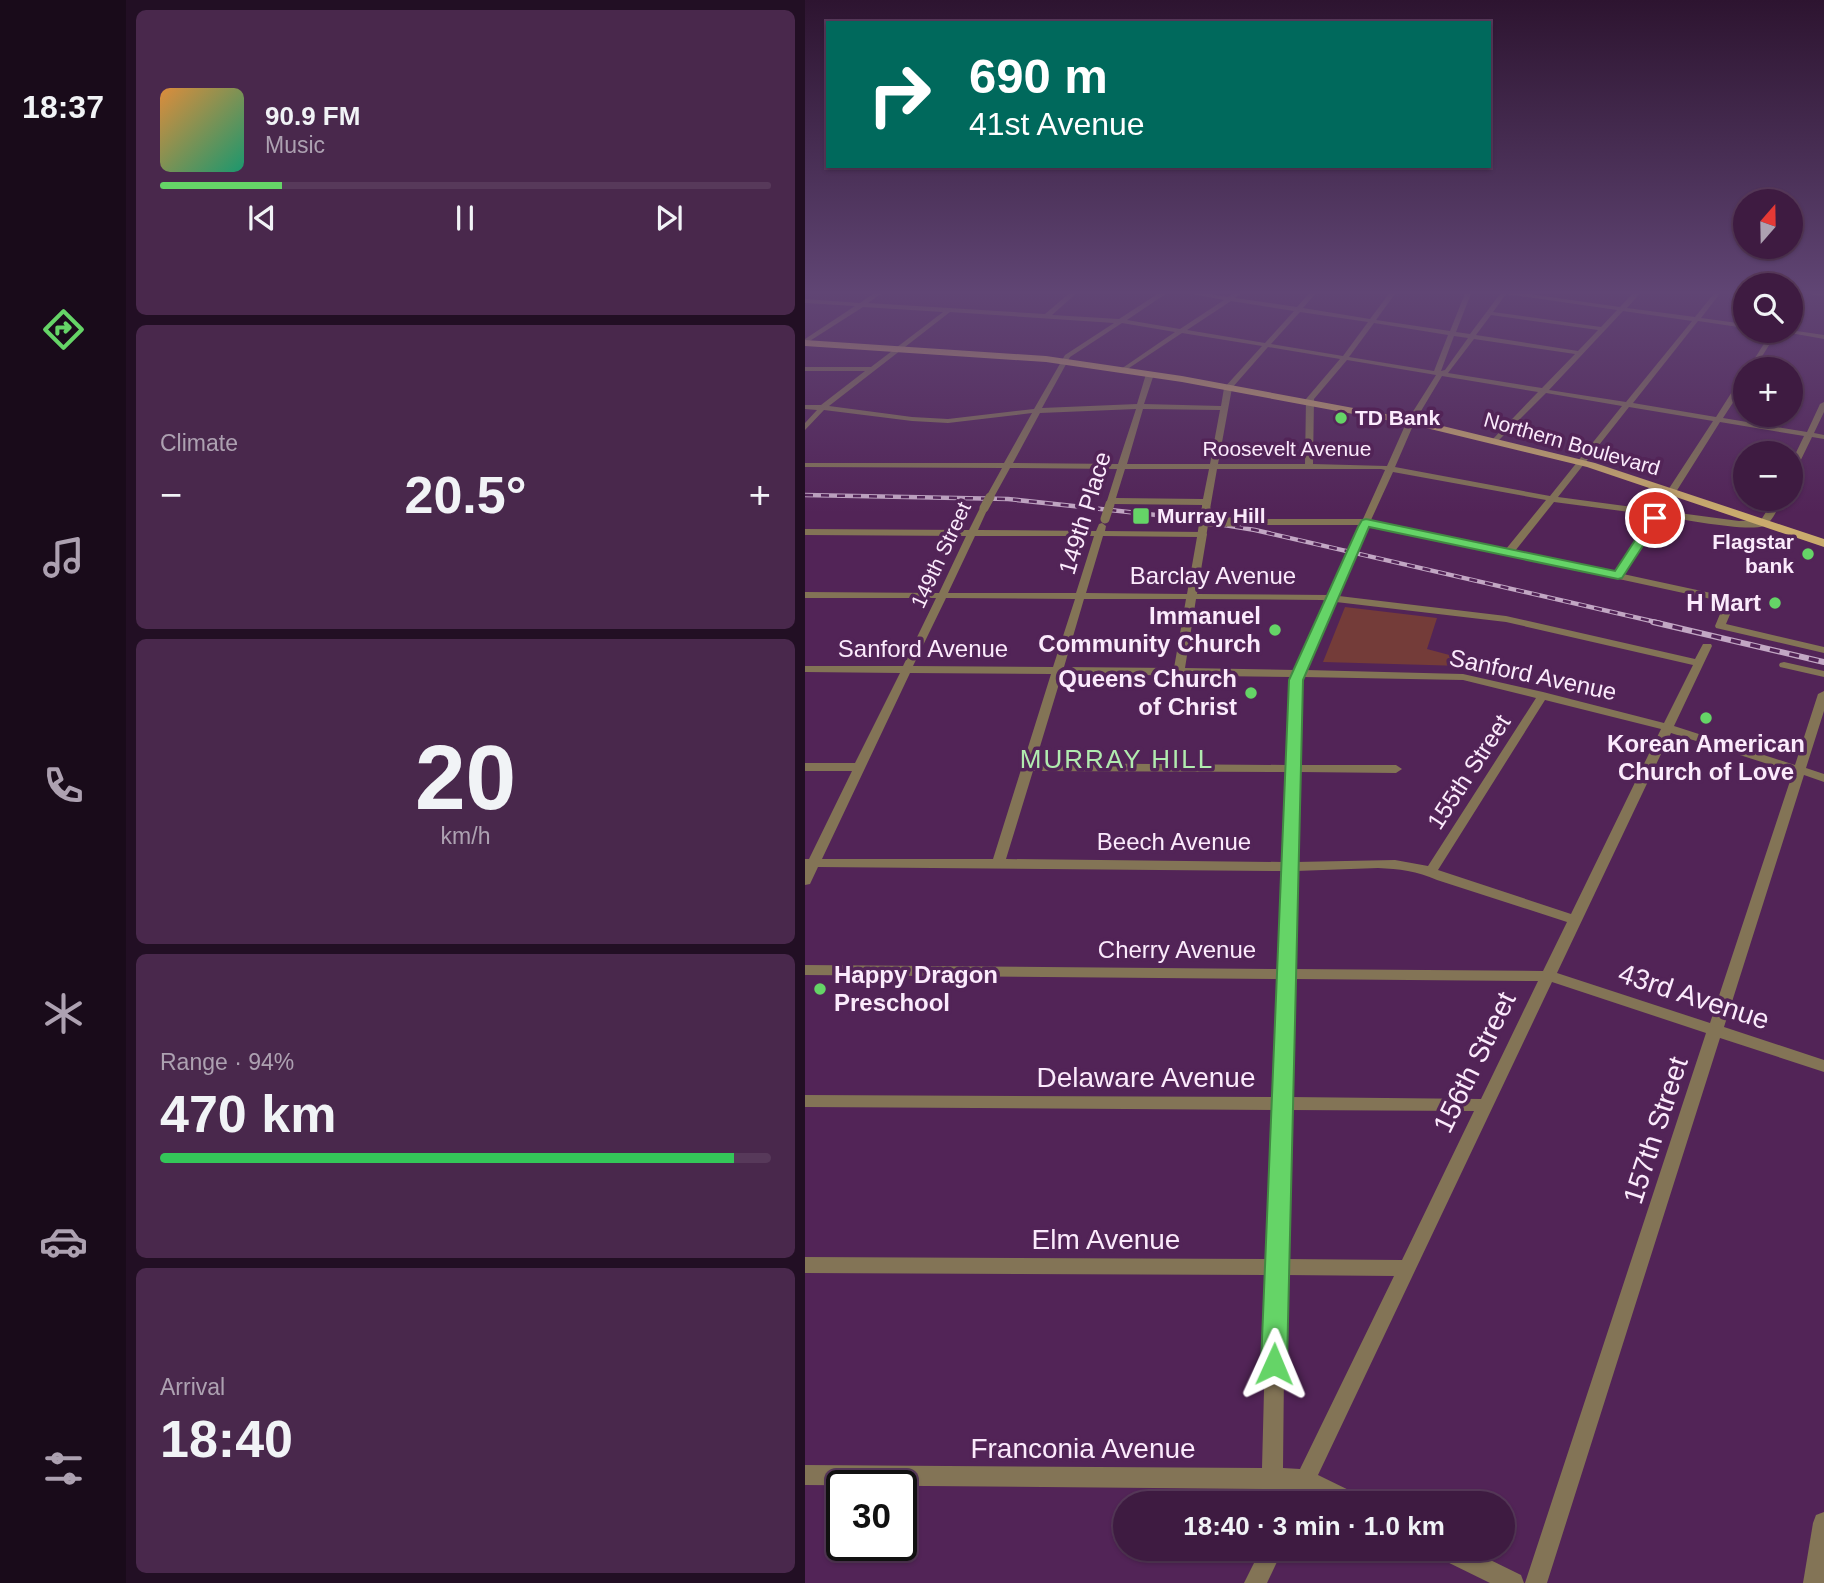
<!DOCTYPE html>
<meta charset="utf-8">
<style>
body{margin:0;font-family:Arial,sans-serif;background:#49284c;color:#f1f3f6;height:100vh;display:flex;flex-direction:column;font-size:26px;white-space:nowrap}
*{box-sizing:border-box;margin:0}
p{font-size:23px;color:#ada1b1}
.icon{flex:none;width:38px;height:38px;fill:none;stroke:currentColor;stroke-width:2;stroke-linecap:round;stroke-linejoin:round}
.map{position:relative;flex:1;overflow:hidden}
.sheet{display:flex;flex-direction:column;gap:10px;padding:10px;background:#220f24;width:679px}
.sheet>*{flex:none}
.guide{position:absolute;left:21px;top:21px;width:665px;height:147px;border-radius:0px;box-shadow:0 2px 5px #0004,0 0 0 2px #57395a;background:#00695c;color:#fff;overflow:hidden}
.needle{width:46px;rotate:20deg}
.fabs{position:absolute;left:928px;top:189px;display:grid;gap:14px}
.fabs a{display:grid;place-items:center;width:70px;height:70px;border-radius:50%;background:#3e1b41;box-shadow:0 2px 5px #0004,0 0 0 2px #57395a;font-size:35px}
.speed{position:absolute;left:21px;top:1470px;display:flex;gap:14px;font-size:35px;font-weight:700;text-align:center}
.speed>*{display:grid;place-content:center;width:91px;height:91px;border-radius:50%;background:#3e1b41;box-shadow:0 2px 5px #0004,0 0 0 2px #57395a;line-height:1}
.speed .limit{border:4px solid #111;border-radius:10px;background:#fff;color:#111}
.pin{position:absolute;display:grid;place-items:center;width:60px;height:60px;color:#fff;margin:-30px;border:4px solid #fff;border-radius:50%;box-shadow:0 2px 7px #0007}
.me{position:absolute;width:77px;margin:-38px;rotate:1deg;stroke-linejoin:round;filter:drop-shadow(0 0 5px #0008)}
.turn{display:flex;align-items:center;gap:24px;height:147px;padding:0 28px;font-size:32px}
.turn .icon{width:91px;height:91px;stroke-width:2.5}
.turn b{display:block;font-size:49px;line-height:60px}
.big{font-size:52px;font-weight:700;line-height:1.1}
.sheet .widget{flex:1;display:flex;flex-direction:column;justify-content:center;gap:10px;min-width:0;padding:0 24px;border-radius:10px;background:#49284c}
.sheet .dial{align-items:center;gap:0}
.dial b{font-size:91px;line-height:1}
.song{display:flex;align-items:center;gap:21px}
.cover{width:84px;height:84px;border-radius:10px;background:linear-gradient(135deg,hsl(30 70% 55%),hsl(160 70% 35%))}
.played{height:7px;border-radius:4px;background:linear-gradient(90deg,#65d467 20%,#57395a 20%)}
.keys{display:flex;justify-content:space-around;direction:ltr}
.heat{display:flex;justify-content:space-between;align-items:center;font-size:38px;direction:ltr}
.charge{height:10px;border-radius:5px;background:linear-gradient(90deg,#34c759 94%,#57395a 0)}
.trip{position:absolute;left:308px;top:1491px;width:402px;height:70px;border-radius:35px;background:#3e1b41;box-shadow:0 2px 5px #0004,0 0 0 2px #57395a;font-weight:700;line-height:70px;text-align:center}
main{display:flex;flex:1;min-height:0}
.tabs{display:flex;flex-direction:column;width:126px;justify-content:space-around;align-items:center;background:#190b1a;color:#ada1b1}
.tabs .icon{width:49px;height:49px}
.tabs .on{color:#65d467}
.tabs b{font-size:32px;color:#f1f3f6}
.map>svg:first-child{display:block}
.green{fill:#743c39}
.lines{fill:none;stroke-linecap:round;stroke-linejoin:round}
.minor{fill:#837456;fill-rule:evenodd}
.major{fill:#caab6d;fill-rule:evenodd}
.rail-far1-casing{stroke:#c2a7c4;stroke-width:4.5}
.rail-casing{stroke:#c2a7c4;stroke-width:6}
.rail-far1{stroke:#522457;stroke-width:2.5;stroke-dasharray:8;stroke-linecap:butt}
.rail{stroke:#522457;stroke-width:3.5;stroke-dasharray:10;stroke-linecap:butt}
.minor-bridge{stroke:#837456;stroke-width:9}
.route{fill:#65d467;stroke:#428a43;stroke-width:2}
.poi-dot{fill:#65d467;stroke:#522457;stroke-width:2.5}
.labels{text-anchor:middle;stroke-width:7;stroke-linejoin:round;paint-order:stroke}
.far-poi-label{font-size:21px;font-weight:bold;fill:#fbeafc;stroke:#522457;text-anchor:start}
.far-street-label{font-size:21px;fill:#fbeafc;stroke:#522457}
.street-label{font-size:24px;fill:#fbeafc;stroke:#522457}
.poi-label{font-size:24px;font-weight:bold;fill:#fbeafc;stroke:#522457;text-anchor:end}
.neighbourhood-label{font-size:26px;letter-spacing:2px;fill:#b1ebaf;stroke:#522457}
.near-street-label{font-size:28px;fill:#fbeafc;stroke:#522457}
</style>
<main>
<nav class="tabs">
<b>18:37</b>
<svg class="icon on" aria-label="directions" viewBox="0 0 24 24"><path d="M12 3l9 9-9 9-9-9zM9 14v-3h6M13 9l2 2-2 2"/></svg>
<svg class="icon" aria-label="music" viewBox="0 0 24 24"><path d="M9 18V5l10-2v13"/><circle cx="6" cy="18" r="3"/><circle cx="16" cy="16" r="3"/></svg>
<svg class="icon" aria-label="phone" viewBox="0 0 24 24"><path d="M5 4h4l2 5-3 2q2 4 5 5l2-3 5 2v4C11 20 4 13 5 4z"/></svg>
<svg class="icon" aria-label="climate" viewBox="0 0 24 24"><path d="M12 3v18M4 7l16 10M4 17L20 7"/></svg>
<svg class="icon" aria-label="car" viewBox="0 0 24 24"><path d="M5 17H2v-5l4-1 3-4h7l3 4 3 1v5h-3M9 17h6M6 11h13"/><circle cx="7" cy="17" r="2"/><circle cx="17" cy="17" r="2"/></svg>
<svg class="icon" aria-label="filters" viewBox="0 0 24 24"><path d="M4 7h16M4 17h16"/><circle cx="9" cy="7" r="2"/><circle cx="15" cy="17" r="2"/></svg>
</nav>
<section class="sheet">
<div class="widget">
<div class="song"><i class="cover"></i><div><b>90.9 FM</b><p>Music</p></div></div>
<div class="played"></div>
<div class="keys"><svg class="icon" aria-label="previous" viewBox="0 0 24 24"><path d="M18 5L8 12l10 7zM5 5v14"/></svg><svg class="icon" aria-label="pause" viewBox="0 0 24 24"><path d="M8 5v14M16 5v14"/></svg><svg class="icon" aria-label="next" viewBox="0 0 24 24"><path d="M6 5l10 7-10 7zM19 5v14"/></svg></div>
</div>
<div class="widget"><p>Climate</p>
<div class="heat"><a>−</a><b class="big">20.5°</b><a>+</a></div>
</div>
<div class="widget dial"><b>20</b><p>km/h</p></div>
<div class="widget"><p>Range · 94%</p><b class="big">470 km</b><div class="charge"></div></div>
<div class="widget"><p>Arrival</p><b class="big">18:40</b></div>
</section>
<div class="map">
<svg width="1019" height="1583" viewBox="0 0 1019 1583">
<rect width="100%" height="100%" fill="#522457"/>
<polygon class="green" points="540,607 632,618 622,649 663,660 658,666 518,662"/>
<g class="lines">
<g class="minor">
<path d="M72,291h8l-17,12 177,11 27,-23h7l-27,24 67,4 43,-28h8l-43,29 53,9 44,-29 -47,-9h17l34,6 9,-6h7l-9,7 62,9 14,-16h7l-15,17 67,11 21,-28h6l-21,29 74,11 16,-40h6l-16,41 14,2 30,-40 -9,-3h18l111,16 15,-16h7l-15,17 68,9 21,-26h6l-21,27 44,6v4l-47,-7 -65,82 83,14 26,-41h3v8l-22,34 84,14 13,-28 4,-2v10l-10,21 10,2v4l-12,-2 -18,37 -4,2v-11l14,-29 -84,-14 -56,89 75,10 22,-1 13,-21h8c-3,7 -10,24 -18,27 -18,6 -81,-7 -104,-10l-37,58 111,24 2,2 -10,24 98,23v6l-108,-25 -1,-2 10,-24 -356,-77 -8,20 -5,3 -5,-3 10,-20h-126l-4,-3 4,-3h128l22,-49 -4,-1h-164l-7,40 -4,3 -4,-3v-4l-88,-1 -1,2h-6l-1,-2 11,-35 -107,-1 -16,29 -4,3 -4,-3 16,-29 -197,-1v-4h199l28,-50 -84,10 -36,-2 -88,-11 -19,20v-7l12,-13 -12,-1v-4h16l44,-34h-60v-4h66l72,-55 -80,-5 -58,37v-5l50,-33 -50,-3v-4l55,4zM701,294l111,16 -16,17 -108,-15zM426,301l63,10 -29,32 -78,-13zM818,311l69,10 -66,81 -77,-12zM145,312l164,11 -49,32 -31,54 -86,10 -36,-2 -83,-11zM495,312l68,10 -25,34 -72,-12zM686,315l107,15 -20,21 -102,-16zM317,323l53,9 -54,37v2l2,1 59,-39 80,13 -38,42 -3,18 -77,-2 10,-30 -4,-2 -4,2 -9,30 -95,4 28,-51zM569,323l74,12 -14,36 -85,-14zM649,336l14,2 -23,32 -4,1zM669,339l101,15 -33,34 -94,-15zM463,347l72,12 -34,40 -1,65h-87l14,-76zM542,360l89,15 -29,46 -20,45 -74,-2 1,-65zM637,376l96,16 -46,48 -1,2 4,2 51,-51 76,13 -72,90 -155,-29 20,-46zM824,407l84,14 -58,89 -97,-13zM331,409l-18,55 -105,-1 27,-50zM338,409l77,1 -10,54h-83zM320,469h84l-6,30 -87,-1zM588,472l153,28 -40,49 -135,-29zM749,502l98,13 -37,57 -100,-21z"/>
<polygon points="993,291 1019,292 1019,296 998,293 985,309 985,302"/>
<polygon points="985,330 1019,335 1019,339 974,331"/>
<polygon points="967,331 973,331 949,369 943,369"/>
<path d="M179,505l4,3 -10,22 118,1 3,-7 3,-1 4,3 -1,5 100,1 2,2 -10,60 132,1 13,-28 5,-3 5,3 -13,29 167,20 189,43 8,-15h8l1,2 -38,80 121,39 23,-71 6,-3v20l-18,57 18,6v8l-20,-7 -80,252 100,33v12l-104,-34 -173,545h-22l181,-550 -154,-51 -234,493 43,21 3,7h-32l-22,-11 -5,11h-21l6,-14h-7l-1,14h-20v-14l-457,-4v-20l457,3 5,-193 -462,-2v-16l462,2 6,-149 -468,-3v-12l469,2 5,-118 -474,-4v-10l474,4 4,-98 -465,-4 -8,17 -5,1v-26h4l43,-88h-47v-8h50l45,-90 -95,-1v-6h98l33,-68h-131v-6l134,1 27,-57 -161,-1v-6l164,1 11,-22zM170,536h119l-18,57h-128zM298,536l94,1 -10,57 -101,-1zM141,598l129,1 -22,68 -140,-1zM279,599h102l-12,69 -110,-1zM391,599l126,1 5,1 -32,69 -110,-2zM531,602l170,20 187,43 -29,58 -121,-31 -80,-18 -157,-4zM105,673l141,1 -58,185h-171zM257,674l230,3 -5,88 -252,-2zM498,677l160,3 73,18 -108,168 -33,-6 -99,2 3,-90 97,1 6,-4 -6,-4h-97zM740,700l116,29 -90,185 -133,-44zM866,733l122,39 -83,251 -153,-50zM228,771l254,1 -4,90 -277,-3zM573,868c21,1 39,3 59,12l130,42 -24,49 -250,-2 3,-98zM488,979l245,2 -57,118 -191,-2zM484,1110l185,1 -72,149 -117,-1zM480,1275l109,1 -94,193 -17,-1z"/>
<polygon points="979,662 1019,671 1019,677 975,667 974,665 975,663"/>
<polygon points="1019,1512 1019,1583 998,1583 1008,1523 1011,1515"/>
<polygon points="456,1549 478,1549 462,1583 439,1583"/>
<polygon points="629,1549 663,1549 716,1575 719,1583 685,1583 632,1557"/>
</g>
<polygon class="major" points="0,340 241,356 377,376 613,420 790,463 1019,539 1019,547 782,467 613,426 377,382 241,362 0,346"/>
<defs>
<polyline id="rail-far1" points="0,495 203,499 370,517 450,530 855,623"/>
<polyline id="rail" points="848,622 1019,662"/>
</defs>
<use href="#rail-far1" class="rail-far1-casing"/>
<use href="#rail" class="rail-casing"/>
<use href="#rail-far1" class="rail-far1"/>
<use href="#rail" class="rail"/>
<g class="minor-bridge">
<polyline points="179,508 185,497"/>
<polyline points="300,519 305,504"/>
<polyline points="399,522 430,522"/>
<polyline points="397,534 401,509"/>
<polyline points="542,567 551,545"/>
</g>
</g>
<linearGradient id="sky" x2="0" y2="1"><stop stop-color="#2d1430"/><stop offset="0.57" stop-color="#604574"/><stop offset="1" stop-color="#604574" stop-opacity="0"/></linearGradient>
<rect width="1019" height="513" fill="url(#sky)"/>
<polygon class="route" points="846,516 856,518 817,578 813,579 564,527 498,680 482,1364 478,1372 469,1376 460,1372 456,1364 484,680 553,527 557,520 561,519 810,571"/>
<g class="poi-dot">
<circle cx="536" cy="418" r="7"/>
<rect x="327" y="507" width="18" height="18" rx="3.5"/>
<circle cx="1003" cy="554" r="7"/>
<circle cx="970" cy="603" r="7"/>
<circle cx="470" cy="630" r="7"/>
<circle cx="446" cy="693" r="7"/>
<circle cx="901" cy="718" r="7"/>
<circle cx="15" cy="989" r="7"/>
</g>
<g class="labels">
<g class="far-poi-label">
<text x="550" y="425">TD Bank</text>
<text x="352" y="523">Murray Hill</text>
<text x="989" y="549" text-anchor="end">Flagstar<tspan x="989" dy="24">bank</tspan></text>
</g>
<g class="far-street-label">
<text transform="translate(767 444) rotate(16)" y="7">Northern Boulevard</text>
<text x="482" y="456">Roosevelt Avenue</text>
<text transform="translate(136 555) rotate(-65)" y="7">149th Street</text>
</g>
<g class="street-label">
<text transform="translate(280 513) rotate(-73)" y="8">149th Place</text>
<text x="408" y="584">Barclay Avenue</text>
<text x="118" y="657">Sanford Avenue</text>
<text transform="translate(728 675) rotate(12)" y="8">Sanford Avenue</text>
<text transform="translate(664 772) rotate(-57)" y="8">155th Street</text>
<text x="369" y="850">Beech Avenue</text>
<text x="372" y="958">Cherry Avenue</text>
</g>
<g class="poi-label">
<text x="956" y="611">H Mart</text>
<text x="456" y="624">Immanuel<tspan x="456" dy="28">Community Church</tspan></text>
<text x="432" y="687">Queens Church<tspan x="432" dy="28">of Christ</tspan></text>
<text x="901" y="752" text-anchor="middle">Korean American<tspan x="901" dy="28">Church of Love</tspan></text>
<text x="29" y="983" text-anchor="start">Happy Dragon<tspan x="29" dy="28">Preschool</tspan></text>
</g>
<g class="neighbourhood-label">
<text x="312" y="768">MURRAY HILL</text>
</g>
<g class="near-street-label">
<text transform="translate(889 996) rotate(18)" y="10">43rd Avenue</text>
<text transform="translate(669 1062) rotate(-64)" y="10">156th Street</text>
<text x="341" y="1087">Delaware Avenue</text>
<text transform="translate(850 1130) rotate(-72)" y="10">157th Street</text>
<text x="301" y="1249">Elm Avenue</text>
<text x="278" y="1458">Franconia Avenue</text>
</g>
</g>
</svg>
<div class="fabs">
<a><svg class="needle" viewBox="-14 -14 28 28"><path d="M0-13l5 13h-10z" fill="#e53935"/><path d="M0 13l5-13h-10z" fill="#ada1b1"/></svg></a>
<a><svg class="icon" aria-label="search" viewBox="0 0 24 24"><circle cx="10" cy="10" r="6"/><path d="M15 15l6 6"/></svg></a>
<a>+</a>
<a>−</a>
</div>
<div class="speed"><div class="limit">30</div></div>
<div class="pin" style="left:850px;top:518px;background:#d93025"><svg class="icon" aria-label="arrive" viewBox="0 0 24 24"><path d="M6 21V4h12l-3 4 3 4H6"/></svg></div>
<svg class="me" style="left:469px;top:1364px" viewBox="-20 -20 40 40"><path d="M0-17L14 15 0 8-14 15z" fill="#65d467" stroke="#fff" stroke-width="4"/></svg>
<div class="trip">18:40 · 3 min · 1.0 km</div>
<div class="guide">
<div class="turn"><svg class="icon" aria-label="right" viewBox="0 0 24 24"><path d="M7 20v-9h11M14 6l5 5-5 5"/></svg><div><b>690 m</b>41st Avenue</div></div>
</div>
</div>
</main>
